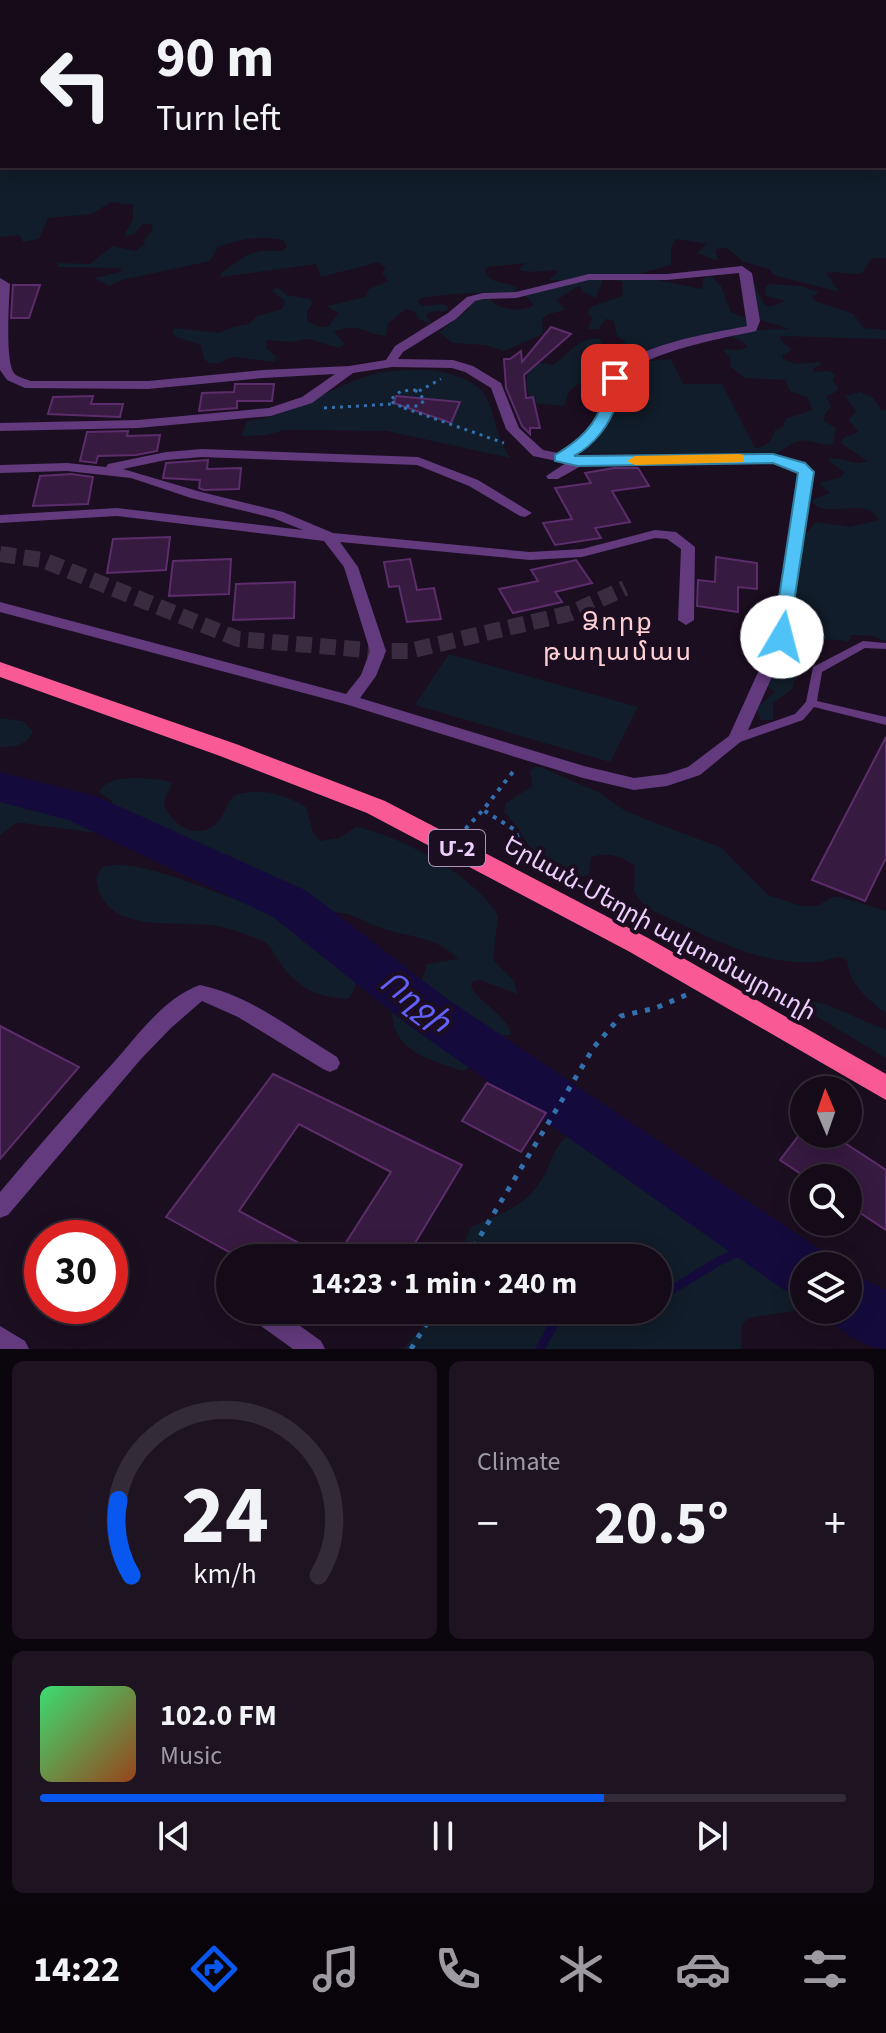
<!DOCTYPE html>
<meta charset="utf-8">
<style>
body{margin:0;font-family:"Source Sans 3","Noto Sans Armenian",sans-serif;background:#1d1321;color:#f1f3f6;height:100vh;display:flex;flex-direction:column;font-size:30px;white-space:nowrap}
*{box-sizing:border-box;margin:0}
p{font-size:26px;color:#9d9aa2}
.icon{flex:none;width:44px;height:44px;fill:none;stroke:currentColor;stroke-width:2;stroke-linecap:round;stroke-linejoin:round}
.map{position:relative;height:1349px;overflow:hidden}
.panel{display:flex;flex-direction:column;gap:12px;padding:12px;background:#0b060d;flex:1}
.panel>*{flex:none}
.banner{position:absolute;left:0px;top:0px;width:886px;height:168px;box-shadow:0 4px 20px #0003,0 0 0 2px #332b37;background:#140a18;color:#f1f3f6;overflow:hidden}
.needle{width:52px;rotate:358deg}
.tools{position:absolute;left:790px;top:1076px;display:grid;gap:16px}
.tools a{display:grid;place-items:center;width:72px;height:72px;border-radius:50%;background:#140a18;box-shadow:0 4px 20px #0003,0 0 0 2px #332b37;font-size:40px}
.speed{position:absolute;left:24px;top:1220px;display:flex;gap:16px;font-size:40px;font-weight:700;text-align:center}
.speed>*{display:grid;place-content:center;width:104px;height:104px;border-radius:50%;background:#140a18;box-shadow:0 4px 20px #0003,0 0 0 2px #332b37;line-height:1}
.speed .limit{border:12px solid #d22;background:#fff;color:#111}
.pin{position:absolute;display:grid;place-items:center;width:68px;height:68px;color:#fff;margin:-34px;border-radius:16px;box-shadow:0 4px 12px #0006}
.me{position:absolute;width:88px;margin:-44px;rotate:8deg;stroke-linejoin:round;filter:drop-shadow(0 0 6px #0008)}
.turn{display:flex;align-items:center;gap:28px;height:168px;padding:0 24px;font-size:36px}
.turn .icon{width:104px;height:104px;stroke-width:2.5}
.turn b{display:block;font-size:56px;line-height:68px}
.big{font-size:60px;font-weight:700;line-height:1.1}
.panel .widget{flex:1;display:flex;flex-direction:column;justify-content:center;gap:12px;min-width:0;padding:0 28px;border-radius:12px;background:#1d1321}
.panel .dial{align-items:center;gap:0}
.dial svg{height:208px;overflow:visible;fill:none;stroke:#332b37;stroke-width:7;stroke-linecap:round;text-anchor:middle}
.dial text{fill:#f1f3f6;stroke:none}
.song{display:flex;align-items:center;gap:24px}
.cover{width:96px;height:96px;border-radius:12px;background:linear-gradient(135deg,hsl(140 70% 55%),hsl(20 70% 35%))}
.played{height:8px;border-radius:4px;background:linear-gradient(90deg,#0858ef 70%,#332b37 70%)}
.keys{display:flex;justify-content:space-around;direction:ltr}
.heat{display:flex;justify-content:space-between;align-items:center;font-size:44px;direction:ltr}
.panel .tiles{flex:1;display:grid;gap:12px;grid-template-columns:1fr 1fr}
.widget:last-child{grid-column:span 2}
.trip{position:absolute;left:216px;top:1244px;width:456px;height:80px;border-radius:40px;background:#140a18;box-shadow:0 4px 20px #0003,0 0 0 2px #332b37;font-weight:700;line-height:80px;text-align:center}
.menu{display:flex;height:128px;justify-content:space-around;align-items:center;background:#08040a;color:#9d9aa2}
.menu .icon{width:56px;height:56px}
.menu .selected{color:#0858ef}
.menu b{font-size:36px;color:#f1f3f6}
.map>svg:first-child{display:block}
.green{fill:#111d2a;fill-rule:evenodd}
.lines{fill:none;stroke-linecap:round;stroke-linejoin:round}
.stream{stroke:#140b3c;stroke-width:9}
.river{fill:#140b3c;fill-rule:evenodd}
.building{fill:#371a40;stroke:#5c2d6b;stroke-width:2}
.minor-tunnel{stroke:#3b2b41;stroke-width:16;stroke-dasharray:16 8;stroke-linecap:butt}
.path-far2{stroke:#3271ae;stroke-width:3;stroke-dasharray:3 5;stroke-linecap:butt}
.path-far1{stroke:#3271ae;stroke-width:4;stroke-dasharray:4 6;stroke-linecap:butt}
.path{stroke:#3271ae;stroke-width:5;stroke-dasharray:5 8;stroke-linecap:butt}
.service{fill:#623a7d;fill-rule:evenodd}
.minor{fill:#623a7d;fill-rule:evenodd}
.trunk{fill:#f95a95;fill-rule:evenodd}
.path-bridge{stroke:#3271ae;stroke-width:4;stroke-dasharray:4 6;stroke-linecap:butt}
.route{fill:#4fc3f7;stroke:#337fa1;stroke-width:2}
.slow{fill:#f59e0b}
.labels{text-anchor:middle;stroke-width:8;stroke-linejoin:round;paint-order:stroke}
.shield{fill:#1b0e20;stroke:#af94bb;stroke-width:2}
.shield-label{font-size:22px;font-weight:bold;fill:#eecefd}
.street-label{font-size:24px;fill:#eecefd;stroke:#1b0e20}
.neighbourhood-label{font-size:26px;letter-spacing:2px;fill:#fdd0d4;stroke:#1b0e20}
.near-water-label{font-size:32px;font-style:italic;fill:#6360f9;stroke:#1b0e20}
</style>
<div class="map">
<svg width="886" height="1349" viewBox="0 0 886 1349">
<rect width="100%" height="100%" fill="#1b0e20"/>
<g class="green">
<path d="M0,0h886v258h-14l-10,15c-13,3 -24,-3 -36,0l13,19 -65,-17 -5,-6 -25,-7 -17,-14 -12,1 3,12 -21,-8 10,-9 -31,-5 -5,9v17l-30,8 1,4 60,12 1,-10 7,-4 11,11 10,26 16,7 7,11 35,-1 -31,-10 -5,-39 10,23 6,4 16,-6 -19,-5 -1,-8 4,-4 31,2 19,6 -7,6 3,3 39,13 9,14 23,2v9l-106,-3 1,5 11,9 -10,6 1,3 13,5 24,-2 1,2 -8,5 1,3 15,-1 7,4 -3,5 5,8 -2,4 -10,4 5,10 -7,10v5l12,7 -3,16c-13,3 -22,-6 -33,-3 -12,2 -17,12 -29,14l-189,-2c20,-20 37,-40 32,-71l-31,-1 -14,10 -5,15 -32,-3c-6,-16 -10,-27 4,-41l17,3c15,-9 26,-30 47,-26l3,9 4,2 19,-8 -9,-6 -3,-15 -9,-2 -6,10h-11l4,-11 -5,-6 6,-6 29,-10 1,-14 -12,-4 -8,2 -7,18 -13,-6 -3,-7 -23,15 8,10 -16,4 -7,5 1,15 -39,17 -19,-6 -33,-2 -13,-11 30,-23v-9l20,-2c9,12 33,15 45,7l-9,-10 44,-14 -20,-1 9,-8 -3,-2 -24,2 -13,-2 8,-7 -38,4 -3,4c6,15 23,9 33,18l-4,4c-32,-1 -62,0 -94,5l-2,4 5,4 18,-2 7,2 -1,5 -17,1 -4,3 6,9 -14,-5 -4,-8 -8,-2 -18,14 -2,13c-21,-2 -28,-15 -52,-4l11,12 -6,4 -31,-9 -18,3 -24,-2 1,9 10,8 -3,5 -42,-5 -14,6h-9l-5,-4 -3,-14 -27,-9 -2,-4 3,-4 44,5 13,-6 17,-3 8,-8 25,-7 3,-8 -13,-10 5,-4 10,8 23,4 3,4 -6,8v10l13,6 9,-1 9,-13 -11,-7 38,-9 4,-8 19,-8 -6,-8 4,-4 -7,-7 -58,15 -5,-13 -96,13 1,-4c26,-17 28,-25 62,-22l4,-5 -4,-6c-24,-4 -42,-2 -65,7l-8,14 -88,19 -13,6 -15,-8 26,-6 2,-4 -65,-1 1,-4 32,1 22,-18 23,5 10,-7 -1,-4 9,-10 -2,-6h-8l-9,10 -7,2 -2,-3 8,-14v-14l-22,-3 -19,12 -44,4 -9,21 -16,3 -3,-7 -20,2zM2,2h882v164h-882zM726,335l16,6 5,6 -7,3 -18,-1 8,9 1,9 14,11 40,2 5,11 17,6 5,13 -27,9 -2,8 -8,3c-3,11 -8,17 -20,18l-33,-64h-39l-12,-25 -21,2 -18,8 -33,-12 18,-3 21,3z"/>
<path d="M432,370c75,14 49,40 78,88l-123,-27 -103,-1 -17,5 -26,1 6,-15c47,-5 79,-32 123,-46 20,-6 41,-5 62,-5z"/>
<path d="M860,392l13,6 9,13 4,-1v232l-12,-6 -23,-1 -3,7c-17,-5 -31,-3 -44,10l1,16 -9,10 -4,11 -19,14v17h-12l-5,-12 19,-16 -12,-9 41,-148 12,-13 34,5 29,-7c-15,-26 -52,1 -67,-18l1,-3 17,-6 -11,-10 22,-6 3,-5 -16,-12c14,-6 25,8 39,1l-26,-18 2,-5 15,-6 -9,-12 7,-9 -11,-15z"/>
<polygon points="449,654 638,707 610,762 415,705"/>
<path d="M0,718l23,3 10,11c-8,14 -18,15 -33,15z"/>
<path d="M534,767h7l57,25 29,20 95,36 46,47 33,11h16l16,-9h8l45,14v102c-19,-14 -37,-29 -39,-53l-6,-3c-9,0 -16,5 -24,5 -61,5 -119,-31 -172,-55l-11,-15 1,-26c-15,-10 -26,-14 -44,-9l-2,17 -11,5 -45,-26 -14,-24 -15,-17 2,-9 26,-17 -2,-15z"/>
<path d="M0,771c34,17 69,49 110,34l2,-4 -13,-9c9,-19 50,-14 68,-11l5,2 -8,19c5,22 33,40 53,21 9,-8 9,-26 22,-29 23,-6 47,1 67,13l7,25 7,9 19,-3 17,-11c41,7 122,50 142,89l-5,44 21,21 3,13 -37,-14 -7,1 -2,6c10,17 37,29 40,48l-48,2 -5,6c1,10 10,15 10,25l-6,3c-30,-11 -69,-19 -70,-58l25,-17 10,-32 31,-5c-21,-23 -52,-22 -80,-32 -17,-6 -28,-17 -47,-14l-4,5 3,25c18,14 37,34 18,56 -29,-1 -52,-12 -68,-36 -4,-5 -8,-16 -14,-20 -5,-4 -32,-13 -40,-15 -43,-12 -122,13 -130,-50l6,-11c58,-16 176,72 214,35l-33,-5 -82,-33 -76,-21 -8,-7 -94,-13h-7l-16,12z"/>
<polygon points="809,1001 825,1004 886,1030 886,1058 811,1013 806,1006"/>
<path d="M576,1131l9,2 35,27 41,41 25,14 14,15 97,59 3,8 -7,14 -44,7 -7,6 -1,25h-338l34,-39h221v-52h-200l13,-31c26,-12 52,-19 69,-45 13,-18 13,-41 36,-51z"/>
</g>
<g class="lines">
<g class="stream">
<polyline points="658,1298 719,1261 761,1242"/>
<polyline points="540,1349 557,1318 625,1310"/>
</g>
<g class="river">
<polygon points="0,772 96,796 307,891 443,996 824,1252 831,1266 804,1266 804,1298 784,1290 407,1024 273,917 68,820 0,802"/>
<path d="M848,1271l38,19v59c-20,0 -54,-21 -62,-39h24z"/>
</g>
</g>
<g class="building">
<polygon points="13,285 40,285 29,318 11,318"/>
<polygon points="551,327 571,334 524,375 526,398 533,397 540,428 530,428 530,434 522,426 506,388 504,359 510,359 521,351 522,362"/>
<polygon points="235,384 274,384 272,401 237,401 237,408 199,411 202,393 234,392"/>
<polygon points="93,396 91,404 123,404 120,417 48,414 53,397"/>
<polygon points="396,396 460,402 451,423 394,403"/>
<polygon points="128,431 127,436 160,435 157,451 136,455 98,456 96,463 80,461 87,432"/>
<polygon points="208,460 207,469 241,468 239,489 204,490 199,488 200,480 163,478 166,463"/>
<polygon points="614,468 638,468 649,486 612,491 630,522 595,528 601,538 555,545 543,523 572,519 555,488 591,483 585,473"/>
<polygon points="71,474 93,477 88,504 33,506 40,476"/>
<polygon points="170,537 166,570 107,573 113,539"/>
<polygon points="716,557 757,563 757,589 738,587 738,612 697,606 698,580 715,582"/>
<polygon points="231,559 229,594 169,596 173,561"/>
<polygon points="410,559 417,590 434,588 441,619 407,622 399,586 389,587 384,562"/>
<polygon points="576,560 592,583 555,592 562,602 513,613 499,589 538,581 531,570"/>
<polygon points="295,582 294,618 233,620 236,584"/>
<polygon points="886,737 886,858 865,901 812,880"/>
<polygon points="0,1026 79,1067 0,1159"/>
<polygon points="273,1074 462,1165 406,1258 336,1258 391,1172 299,1124 239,1211 327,1258 240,1258 166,1217"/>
<polygon points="487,1083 546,1113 521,1152 462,1121"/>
<polygon points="800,1134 831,1134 886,1170 886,1230 848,1205 848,1178 807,1178 780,1160"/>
</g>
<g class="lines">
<polyline class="minor-tunnel" points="0,554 43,560 238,639 378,651 409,651 571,613 625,588"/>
<g class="path-far2">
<polygon points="415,390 425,400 418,406 397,406 390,400 401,391"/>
<polyline points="419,391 441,379"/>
<polyline points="324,408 393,404"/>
<polyline points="404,408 504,443"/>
</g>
<polyline class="path-far1" points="513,854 510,851 518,838 515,830 483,810 516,768"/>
<g class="path">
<polyline points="467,1258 594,1047 621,1016 656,1008 686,995"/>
<polyline points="411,1349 435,1310"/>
</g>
<polygon class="service" points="863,641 886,643 886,649 865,648 822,672 817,701 886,717 886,725 814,707 803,720 740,742 732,742 730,739 732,736 795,714 806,702 813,667"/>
<g class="minor">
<path d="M742,266l10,7 8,48 -4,10c-32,7 -119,22 -137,51 -4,6 -2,16 -4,24 -8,22 -24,38 -43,51l201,-2 32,8 8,9 -23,165 -46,102 -44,36 -33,11 -33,4 -51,-12 -238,-74 -345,-92v-10l346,92 15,-19 9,-24 -26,-84 -20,-26 -207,-25 -117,7v-8l117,-7 186,22 -30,-12 -82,-20 -60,-20 -64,-7 -67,2v-8l67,-2 39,4 2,-3 58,-12 36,-3 216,8 60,23 54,33 -7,4 -5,-1 -51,-30 -52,-21 -215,-8 -36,3 -43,9 78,23 82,20 50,21 197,19 52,-3 73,-19 21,2 19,15 -1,73 -8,5 -8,-5 3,-71 -14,-10 -12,-1 -73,19 -52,3 -190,-18 18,25 28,84 -10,25 -16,22 224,68 50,12 32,-4 22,-7 41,-31 45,-99 25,-164 -4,-4 -22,-6 -192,3 -23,13h-10l-2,-3 20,-13 -33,-7 -27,-27 -15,-41 -26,-16 -13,-4 -60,-1 -39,6 -41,30 -41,13 -133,12 -138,3v-8l138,-3 131,-12 33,-11 33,-23 -72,4 -115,11 -123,-1 -18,-8 -7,-10v-92l10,6c-1,17 -5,77 4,89 3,4 12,6 17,8h117l115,-11 86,-4 37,-6 9,-14 53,-33 19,-16 16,-4 33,-1 73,-18h78zM739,273l8,53c-38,8 -116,18 -139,53 -5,7 -3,16 -5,24 -7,23 -25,39 -45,50l-15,-3 -24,-22 -18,-45 -28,-17 -20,-6 -55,-1 5,-7 53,-33 19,-18 8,-2 33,-1 73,-18h78z"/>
<path d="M200,985c50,10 94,46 137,72l3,6 -3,6 -7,3 -7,-3 -85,-52 -36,-16 -31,27 -30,31 -133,156 -8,3v-26c37,-44 75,-88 114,-130 23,-26 51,-65 86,-77z"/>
<polygon points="246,1310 278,1310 321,1341 325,1349 293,1349 250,1318"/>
<polygon points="0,1326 25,1341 29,1349 0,1349"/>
</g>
<polygon class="trunk" points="0,662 236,744 385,801 648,938 886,1074 886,1100 630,952 367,813 220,756 0,677"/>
<polyline class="path-bridge" points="438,858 483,810"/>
</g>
<path class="route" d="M615,373l7,5c-5,8 -2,15 -5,24 -7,23 -23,43 -43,54l199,-2 32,9 9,9 -26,169 -6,1 -9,-5 25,-164 -25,-10 -195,3 -23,-5v-6c22,-13 43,-30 48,-57 2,-10 1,-14 7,-23z"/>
<polygon class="slow" points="739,454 744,455 744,462 635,465 627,461 635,456"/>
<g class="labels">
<rect class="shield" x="429" y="830" width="56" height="36" rx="6"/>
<g class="shield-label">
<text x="457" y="856">Մ-2</text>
</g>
<g class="street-label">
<text transform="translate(660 928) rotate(29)" y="8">Երևան-Մեղրի ավտոմայրուղի</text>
</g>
<g class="neighbourhood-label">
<text x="618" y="630">Ձորք<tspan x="618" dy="30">թաղամաս</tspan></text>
</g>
<g class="near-water-label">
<text transform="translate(416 1001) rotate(37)" y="11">Ողջի</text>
</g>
</g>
</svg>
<div class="tools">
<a><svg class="needle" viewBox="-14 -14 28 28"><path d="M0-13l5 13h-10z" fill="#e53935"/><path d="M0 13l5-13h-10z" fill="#9d9aa2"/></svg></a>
<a><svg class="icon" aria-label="search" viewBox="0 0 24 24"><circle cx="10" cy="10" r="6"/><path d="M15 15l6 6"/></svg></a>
<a><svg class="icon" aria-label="layers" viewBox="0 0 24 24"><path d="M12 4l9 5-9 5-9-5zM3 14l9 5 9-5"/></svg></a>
</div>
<div class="speed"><div class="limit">30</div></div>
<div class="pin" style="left:615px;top:378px;background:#d93025"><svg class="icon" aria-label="arrive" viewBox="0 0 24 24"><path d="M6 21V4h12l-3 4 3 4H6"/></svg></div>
<svg class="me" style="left:782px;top:637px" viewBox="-20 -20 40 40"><circle r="19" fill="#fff"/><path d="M0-13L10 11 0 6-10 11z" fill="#4fc3f7"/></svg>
<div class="trip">14:23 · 1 min · 240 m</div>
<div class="banner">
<div class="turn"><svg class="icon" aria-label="left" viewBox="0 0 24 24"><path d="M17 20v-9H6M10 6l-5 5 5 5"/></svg><div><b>90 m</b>Turn left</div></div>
</div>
</div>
<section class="panel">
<div class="tiles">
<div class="widget dial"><svg viewBox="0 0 100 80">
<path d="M14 69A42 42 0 1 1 86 69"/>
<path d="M14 69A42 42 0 0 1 9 40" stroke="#0858ef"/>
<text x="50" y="56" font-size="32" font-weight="700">24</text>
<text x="50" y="72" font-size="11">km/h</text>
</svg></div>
<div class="widget"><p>Climate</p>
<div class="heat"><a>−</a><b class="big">20.5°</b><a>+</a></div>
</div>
<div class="widget">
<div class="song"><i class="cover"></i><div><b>102.0 FM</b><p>Music</p></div></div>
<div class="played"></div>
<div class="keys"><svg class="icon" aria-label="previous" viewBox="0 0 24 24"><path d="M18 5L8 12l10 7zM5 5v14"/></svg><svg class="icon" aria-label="pause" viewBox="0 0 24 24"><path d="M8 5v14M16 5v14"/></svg><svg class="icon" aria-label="next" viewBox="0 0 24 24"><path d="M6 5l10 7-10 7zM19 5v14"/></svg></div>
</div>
</div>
</section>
<nav class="menu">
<b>14:22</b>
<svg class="icon selected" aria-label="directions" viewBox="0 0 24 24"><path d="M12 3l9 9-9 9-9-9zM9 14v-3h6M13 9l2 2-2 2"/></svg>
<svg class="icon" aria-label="music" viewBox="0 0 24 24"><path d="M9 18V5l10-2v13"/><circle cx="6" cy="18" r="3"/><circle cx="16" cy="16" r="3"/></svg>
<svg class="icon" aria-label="phone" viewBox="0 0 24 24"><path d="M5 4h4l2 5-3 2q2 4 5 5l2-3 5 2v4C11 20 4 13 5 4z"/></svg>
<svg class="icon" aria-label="climate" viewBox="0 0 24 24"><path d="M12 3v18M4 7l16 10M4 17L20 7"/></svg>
<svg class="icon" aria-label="car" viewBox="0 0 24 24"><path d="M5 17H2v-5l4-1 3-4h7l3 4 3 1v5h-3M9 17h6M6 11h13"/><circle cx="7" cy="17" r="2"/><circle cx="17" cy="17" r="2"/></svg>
<svg class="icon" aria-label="filters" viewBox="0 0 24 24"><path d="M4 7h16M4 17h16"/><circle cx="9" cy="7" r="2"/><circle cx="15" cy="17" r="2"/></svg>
</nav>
